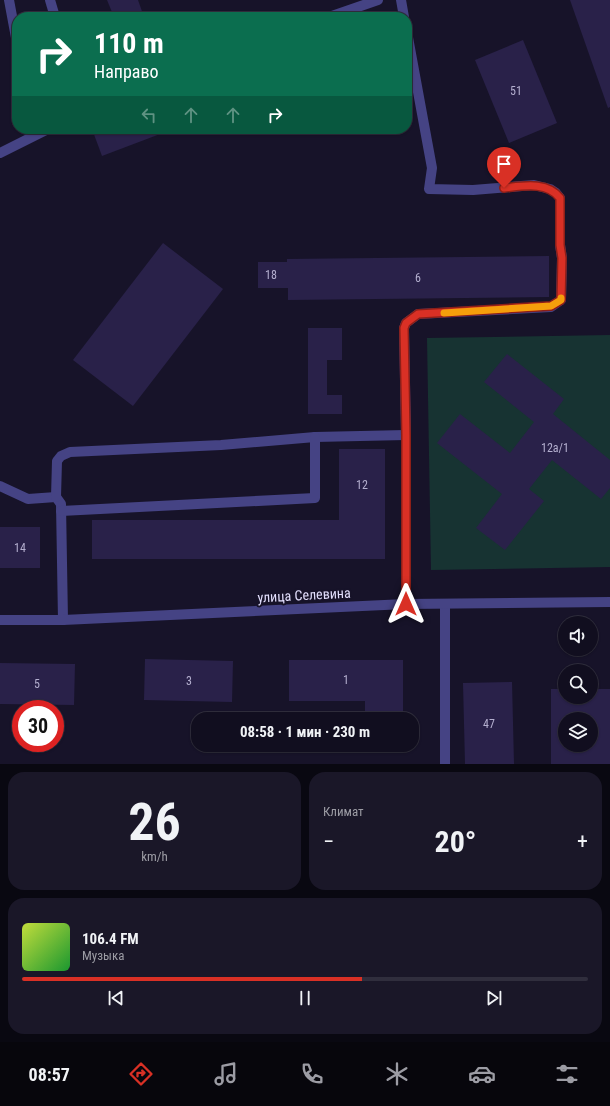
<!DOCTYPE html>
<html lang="ru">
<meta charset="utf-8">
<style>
body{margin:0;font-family:"Roboto Condensed",sans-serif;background:#1a1728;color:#f1f3f6;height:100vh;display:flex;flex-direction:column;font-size:15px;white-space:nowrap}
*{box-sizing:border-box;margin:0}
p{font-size:13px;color:#9c9ca4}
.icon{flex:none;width:22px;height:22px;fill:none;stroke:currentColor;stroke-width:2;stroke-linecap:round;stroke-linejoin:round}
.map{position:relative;height:764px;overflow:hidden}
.details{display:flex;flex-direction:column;gap:8px;padding:8px;background:#090811;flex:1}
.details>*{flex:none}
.hud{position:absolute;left:12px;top:12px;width:400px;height:122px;border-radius:16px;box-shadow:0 1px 3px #0004,0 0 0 1px #302e3d;background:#0b6e4f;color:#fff;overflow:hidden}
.tools{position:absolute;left:558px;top:616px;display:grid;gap:8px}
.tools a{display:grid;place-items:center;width:40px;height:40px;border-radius:50%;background:#110e1f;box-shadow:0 1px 3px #0004,0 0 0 1px #302e3d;font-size:20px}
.speed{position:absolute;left:12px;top:700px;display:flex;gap:8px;font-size:20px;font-weight:700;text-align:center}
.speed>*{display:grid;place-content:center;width:52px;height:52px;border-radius:50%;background:#110e1f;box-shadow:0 1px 3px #0004,0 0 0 1px #302e3d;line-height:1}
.speed .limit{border:6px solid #d22;background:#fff;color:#111}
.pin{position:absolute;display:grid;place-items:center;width:34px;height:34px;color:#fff;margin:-41px -17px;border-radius:50% 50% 50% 0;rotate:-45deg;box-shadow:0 0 4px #0007}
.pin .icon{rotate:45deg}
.me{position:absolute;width:44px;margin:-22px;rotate:0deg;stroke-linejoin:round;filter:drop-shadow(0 0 3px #0008)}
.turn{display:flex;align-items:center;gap:14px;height:84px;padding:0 16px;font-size:18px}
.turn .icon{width:52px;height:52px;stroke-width:2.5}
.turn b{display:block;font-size:28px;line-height:34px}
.lanes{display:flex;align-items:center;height:38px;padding:0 16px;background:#0003;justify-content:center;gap:20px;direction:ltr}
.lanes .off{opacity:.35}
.big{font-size:30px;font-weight:700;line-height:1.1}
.details .widget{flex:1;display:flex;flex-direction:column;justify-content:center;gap:6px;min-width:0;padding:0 14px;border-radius:16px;background:#1a1728}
.details .dial{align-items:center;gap:0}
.dial b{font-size:52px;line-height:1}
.song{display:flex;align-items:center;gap:12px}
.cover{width:48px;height:48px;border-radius:6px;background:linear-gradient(135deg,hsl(70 70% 55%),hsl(130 70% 35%))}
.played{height:4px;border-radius:2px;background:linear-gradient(90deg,#d93025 60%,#302e3d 60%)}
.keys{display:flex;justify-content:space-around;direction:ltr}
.heat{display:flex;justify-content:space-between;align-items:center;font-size:22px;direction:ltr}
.details .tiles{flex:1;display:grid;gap:8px;grid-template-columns:1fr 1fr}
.widget:last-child{grid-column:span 2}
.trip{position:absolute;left:191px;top:712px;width:228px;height:40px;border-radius:16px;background:#110e1f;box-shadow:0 1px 3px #0004,0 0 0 1px #302e3d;font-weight:700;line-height:40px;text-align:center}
.dock{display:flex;height:64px;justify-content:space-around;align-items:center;background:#07060c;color:#9c9ca4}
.dock .icon{width:28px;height:28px}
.dock .on{color:#d93025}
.dock b{font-size:18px;color:#f1f3f6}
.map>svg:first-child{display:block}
.green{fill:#173332}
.building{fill:#292149;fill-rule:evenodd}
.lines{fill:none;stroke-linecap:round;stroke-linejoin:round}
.minor{stroke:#454384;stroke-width:10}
.tertiary{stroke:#454384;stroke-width:10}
.route-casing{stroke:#8d1f18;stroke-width:10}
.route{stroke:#d93025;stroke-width:7}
.slow{stroke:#f59e0b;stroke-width:7}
.labels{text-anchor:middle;stroke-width:4;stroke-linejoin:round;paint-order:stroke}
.number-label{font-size:12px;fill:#b4afcf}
.street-label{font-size:14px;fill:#e2defc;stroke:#171329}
</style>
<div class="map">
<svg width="610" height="764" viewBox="0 0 610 764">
<rect width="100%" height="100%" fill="#171329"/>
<polygon class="green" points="610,335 610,567 431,570 427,338"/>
<g class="building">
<polygon points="107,0 138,0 144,17 114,17"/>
<polygon points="570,0 610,0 610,107 608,108"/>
<polygon points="523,40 557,123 509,143 475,60"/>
<polygon points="92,129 168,129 168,131 102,156"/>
<polygon points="163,243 223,289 133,406 73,360"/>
<polygon points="549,256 549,297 288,300 288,288 258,288 258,262 287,262 287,259"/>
<polygon points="308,328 342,328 342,360 327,360 327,395 342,395 342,414 308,414"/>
<polygon points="507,354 564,399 553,414 610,460 610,488 601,499 552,460 529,489 544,501 505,550 476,528 502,494 437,443 460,414 510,453 534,422 484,382"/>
<polygon points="339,449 385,449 385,559 92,559 92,520 339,520"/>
<rect x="0" y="527" width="40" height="41"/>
<polygon points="145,659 233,661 232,702 144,700"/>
<polygon points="289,660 403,660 403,719 365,719 365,701 289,701"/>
<polygon points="0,663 75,664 74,705 0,704"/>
<polygon points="512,682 514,764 465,764 463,683"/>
<path d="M551,689h14v8h26v-8h19v75h-59zM565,719h26v26h-26z"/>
</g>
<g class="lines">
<g class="minor">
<polyline points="9,0 17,43"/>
<polyline points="50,0 55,17"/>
<polyline points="401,0 404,17"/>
<polyline points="329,17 378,0"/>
<polyline points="0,153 48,129"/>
<polyline points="0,486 28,499 56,497 61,504 63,620"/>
<polyline points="56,497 57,461 61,456 70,452 221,445 315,437 406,435"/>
<polyline points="61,511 315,498 315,437"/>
<polyline points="406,604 406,435 404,328 406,323 418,314 551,307 561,300 562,258 560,245 560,198 556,193 550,189 534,185 473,190 429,189 432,168 407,32"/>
<polyline points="445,604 445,764"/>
</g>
<polyline class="tertiary" points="0,620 63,620 406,604 610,602"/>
</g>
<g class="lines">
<defs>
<path id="route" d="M406,604v-169l-2,-107 2,-5 12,-9 133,-8 10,-6 1,-42 -2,-13v-47c-13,-17 -37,-12 -56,-10"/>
</defs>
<use href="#route" class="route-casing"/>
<use href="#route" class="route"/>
<polyline class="slow" points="444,313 551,306 561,300 561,298"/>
</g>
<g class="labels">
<g class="number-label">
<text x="516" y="95">51</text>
<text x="271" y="279">18</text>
<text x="418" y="282">6</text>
<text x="555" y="452">12а/1</text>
<text x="362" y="489">12</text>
<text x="20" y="552">14</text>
<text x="346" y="684">1</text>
<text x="189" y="685">3</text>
<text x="37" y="688">5</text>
<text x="489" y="728">47</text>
</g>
<g class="street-label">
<text transform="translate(304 595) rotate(-3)" y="5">улица Селевина</text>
</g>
</g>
</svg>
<div class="tools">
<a><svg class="icon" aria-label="sound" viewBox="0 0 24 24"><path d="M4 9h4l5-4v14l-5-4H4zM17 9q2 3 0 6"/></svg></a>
<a><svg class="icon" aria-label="search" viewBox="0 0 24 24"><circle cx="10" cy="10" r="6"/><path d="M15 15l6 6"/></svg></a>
<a><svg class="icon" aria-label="layers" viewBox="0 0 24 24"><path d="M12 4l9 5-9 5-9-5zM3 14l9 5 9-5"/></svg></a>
</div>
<div class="speed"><div class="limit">30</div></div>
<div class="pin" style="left:504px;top:188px;background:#d93025"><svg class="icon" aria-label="arrive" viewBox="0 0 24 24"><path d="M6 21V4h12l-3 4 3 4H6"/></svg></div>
<svg class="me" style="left:406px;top:604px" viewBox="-20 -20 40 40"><path d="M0-17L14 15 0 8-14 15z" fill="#d93025" stroke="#fff" stroke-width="4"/></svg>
<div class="trip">08:58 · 1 мин · 230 m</div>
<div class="hud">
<div class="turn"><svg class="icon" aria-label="right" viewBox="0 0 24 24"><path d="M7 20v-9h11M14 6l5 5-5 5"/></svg><div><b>110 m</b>Направо</div></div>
<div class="lanes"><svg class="icon off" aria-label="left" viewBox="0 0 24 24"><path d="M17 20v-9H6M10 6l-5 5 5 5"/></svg><svg class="icon off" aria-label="ahead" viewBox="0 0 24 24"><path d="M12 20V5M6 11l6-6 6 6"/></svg><svg class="icon off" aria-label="ahead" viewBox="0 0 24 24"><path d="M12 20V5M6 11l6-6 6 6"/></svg><svg class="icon" aria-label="right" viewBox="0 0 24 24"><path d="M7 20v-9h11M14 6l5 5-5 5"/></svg></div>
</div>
</div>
<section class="details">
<div class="tiles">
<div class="widget dial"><b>26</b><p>km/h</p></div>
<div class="widget"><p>Климат</p>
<div class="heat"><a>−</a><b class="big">20°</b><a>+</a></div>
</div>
<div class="widget">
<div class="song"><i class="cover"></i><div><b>106.4 FM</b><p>Музыка</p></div></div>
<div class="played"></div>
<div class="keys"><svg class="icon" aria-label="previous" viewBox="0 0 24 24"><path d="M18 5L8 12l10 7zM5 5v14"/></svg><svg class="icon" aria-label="pause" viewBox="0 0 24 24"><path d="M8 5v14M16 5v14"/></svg><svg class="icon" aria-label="next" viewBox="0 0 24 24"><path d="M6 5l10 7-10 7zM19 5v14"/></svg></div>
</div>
</div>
</section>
<nav class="dock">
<b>08:57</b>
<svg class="icon on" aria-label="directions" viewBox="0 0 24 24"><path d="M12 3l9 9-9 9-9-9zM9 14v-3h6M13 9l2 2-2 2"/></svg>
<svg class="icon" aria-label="music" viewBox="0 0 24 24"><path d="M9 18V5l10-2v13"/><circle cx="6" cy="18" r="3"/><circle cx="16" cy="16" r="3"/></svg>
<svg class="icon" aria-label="phone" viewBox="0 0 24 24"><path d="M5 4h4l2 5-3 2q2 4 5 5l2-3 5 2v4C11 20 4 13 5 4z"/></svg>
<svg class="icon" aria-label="climate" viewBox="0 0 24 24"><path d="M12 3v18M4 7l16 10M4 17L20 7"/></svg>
<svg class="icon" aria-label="car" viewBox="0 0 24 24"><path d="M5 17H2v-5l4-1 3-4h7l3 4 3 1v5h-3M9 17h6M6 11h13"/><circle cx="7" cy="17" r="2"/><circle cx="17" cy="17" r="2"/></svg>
<svg class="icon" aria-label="filters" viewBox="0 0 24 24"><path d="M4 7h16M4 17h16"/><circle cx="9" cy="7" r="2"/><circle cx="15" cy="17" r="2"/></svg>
</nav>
